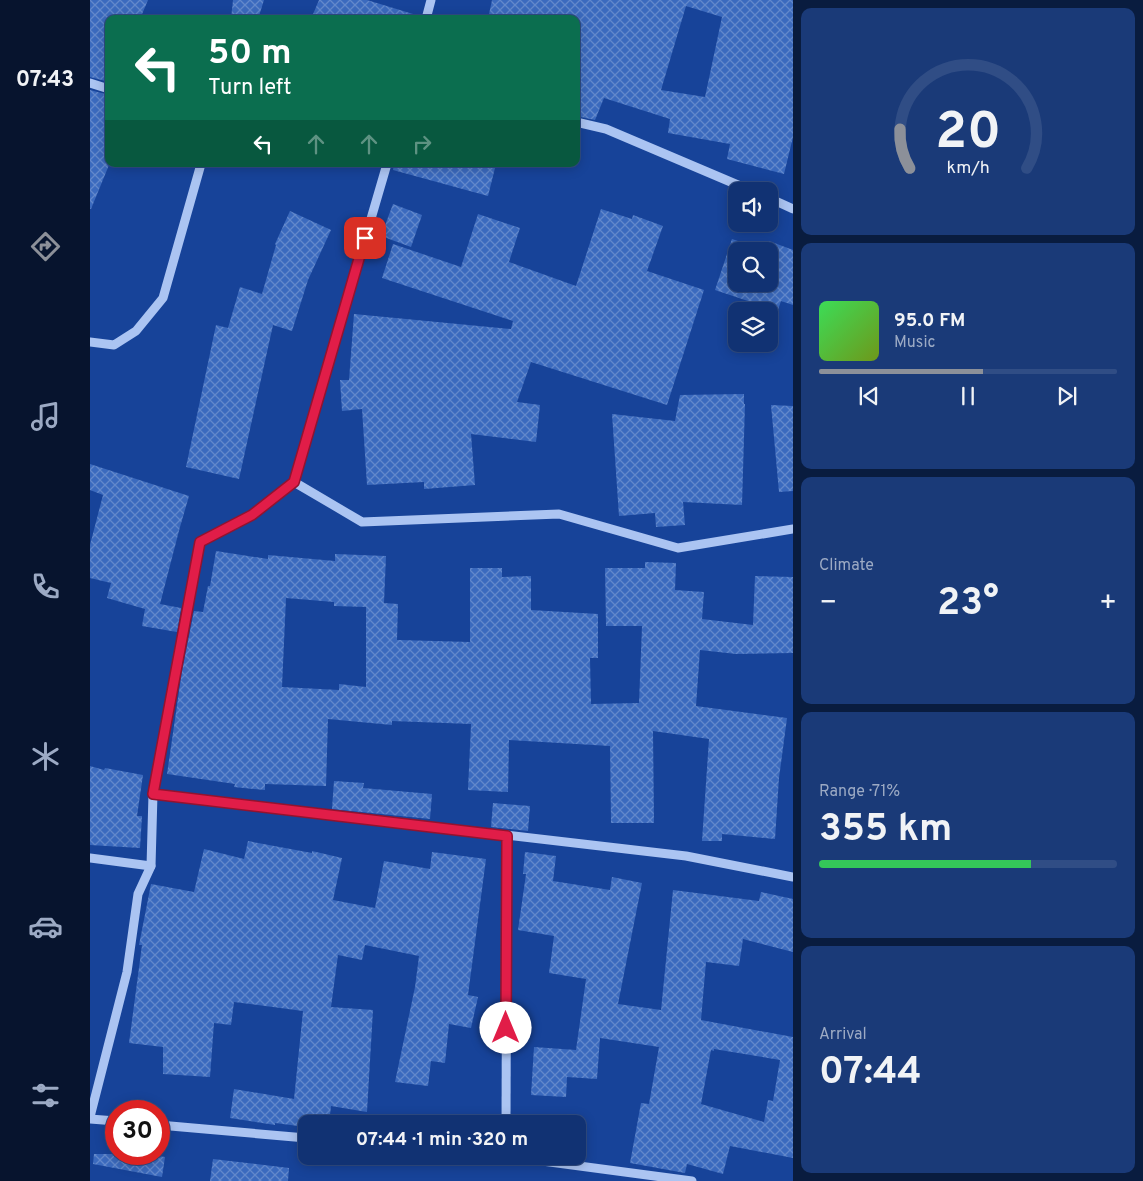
<!DOCTYPE html>
<meta charset="utf-8">
<style>
body{margin:0;font-family:Overpass,sans-serif;background:#1a3a78;color:#f1f3f6;height:100vh;display:flex;flex-direction:column;font-size:19px;white-space:nowrap}
*{box-sizing:border-box;margin:0}
p{font-size:16px;color:#9caac4}
.icon{flex:none;width:28px;height:28px;fill:none;stroke:currentColor;stroke-width:2;stroke-linecap:round;stroke-linejoin:round}
.map{position:relative;flex:1;overflow:hidden}
.panel{display:flex;flex-direction:column;gap:8px;padding:8px;background:#091c3f;width:350px}
.panel>*{flex:none}
.guide{position:absolute;left:15px;top:15px;width:475px;height:152px;border-radius:10px;box-shadow:0 2px 12px #0003,0 0 0 1px #304d85;background:#0b6e4f;color:#fff;overflow:hidden}
.fabs{position:absolute;left:638px;top:182px;display:grid;gap:10px}
.fabs a{display:grid;place-items:center;width:50px;height:50px;border-radius:10px;background:#113273;box-shadow:0 2px 12px #0003,0 0 0 1px #304d85;font-size:25px}
.speed{position:absolute;left:15px;top:1100px;display:flex;gap:10px;font-size:25px;font-weight:700;text-align:center}
.speed>*{display:grid;place-content:center;width:65px;height:65px;border-radius:50%;background:#113273;box-shadow:0 2px 12px #0003,0 0 0 1px #304d85;line-height:1}
.speed .limit{border:8px solid #d22;background:#fff;color:#111}
.pin{position:absolute;display:grid;place-items:center;width:42px;height:42px;color:#fff;margin:-21px;border-radius:10px;box-shadow:0 2px 8px #0006}
.me{position:absolute;width:55px;margin:-28px;rotate:0deg;stroke-linejoin:round;filter:drop-shadow(0 0 4px #0008)}
.turn{display:flex;align-items:center;gap:18px;height:105px;padding:0 20px;font-size:22px}
.turn .icon{width:65px;height:65px;stroke-width:2.5}
.turn b{display:block;font-size:35px;line-height:42px}
.lanes{display:flex;align-items:center;height:48px;padding:0 20px;background:#0003;justify-content:center;gap:25px;direction:ltr}
.lanes .off{opacity:.35}
.big{font-size:38px;font-weight:700;line-height:1.1}
.panel .tile{flex:1;display:flex;flex-direction:column;justify-content:center;gap:8px;min-width:0;padding:0 18px;border-radius:10px;background:#1a3a78}
.panel .dial{align-items:center;gap:0}
.dial svg{height:130px;overflow:visible;fill:none;stroke:#304d85;stroke-width:7;stroke-linecap:round;text-anchor:middle}
.dial text{fill:#f1f3f6;stroke:none}
.song{display:flex;align-items:center;gap:15px}
.cover{width:60px;height:60px;border-radius:8px;background:linear-gradient(135deg,hsl(130 70% 55%),hsl(80 70% 35%))}
.played{height:5px;border-radius:2px;background:linear-gradient(90deg,#8c9099 55%,#304d85 55%)}
.keys{display:flex;justify-content:space-around;direction:ltr}
.heat{display:flex;justify-content:space-between;align-items:center;font-size:28px;direction:ltr}
.charge{height:8px;border-radius:4px;background:linear-gradient(90deg,#34c759 71%,#304d85 0)}
.trip{position:absolute;left:208px;top:1115px;width:288px;height:50px;border-radius:10px;background:#113273;box-shadow:0 2px 12px #0003,0 0 0 1px #304d85;font-weight:700;line-height:50px;text-align:center}
main{display:flex;flex:1;min-height:0}
.tab-bar{display:flex;flex-direction:column;width:90px;justify-content:space-around;align-items:center;background:#07142e;color:#9caac4}
.tab-bar .icon{width:35px;height:35px}
.tab-bar .selected{color:#8c9099}
.tab-bar b{font-size:22px;color:#f1f3f6}
.map>svg:first-child{display:block}
.building{fill:url(#building-cross-hatch);fill-rule:evenodd}
.lines{fill:none;stroke-linecap:round;stroke-linejoin:round}
.minor{stroke:#abc4f2;stroke-width:9}
.route-casing{stroke:#92132f;stroke-width:12}
.route{stroke:#e11d48;stroke-width:9}
</style>
<main>
<nav class="tab-bar">
<b>07:43</b>
<svg class="icon selected" aria-label="directions" viewBox="0 0 24 24"><path d="M12 3l9 9-9 9-9-9zM9 14v-3h6M13 9l2 2-2 2"/></svg>
<svg class="icon" aria-label="music" viewBox="0 0 24 24"><path d="M9 18V5l10-2v13"/><circle cx="6" cy="18" r="3"/><circle cx="16" cy="16" r="3"/></svg>
<svg class="icon" aria-label="phone" viewBox="0 0 24 24"><path d="M5 4h4l2 5-3 2q2 4 5 5l2-3 5 2v4C11 20 4 13 5 4z"/></svg>
<svg class="icon" aria-label="climate" viewBox="0 0 24 24"><path d="M12 3v18M4 7l16 10M4 17L20 7"/></svg>
<svg class="icon" aria-label="car" viewBox="0 0 24 24"><path d="M5 17H2v-5l4-1 3-4h7l3 4 3 1v5h-3M9 17h6M6 11h13"/><circle cx="7" cy="17" r="2"/><circle cx="17" cy="17" r="2"/></svg>
<svg class="icon" aria-label="filters" viewBox="0 0 24 24"><path d="M4 7h16M4 17h16"/><circle cx="9" cy="7" r="2"/><circle cx="15" cy="17" r="2"/></svg>
</nav>
<div class="map">
<svg width="703" height="1181" viewBox="0 0 703 1181">
<defs>
<pattern id="building-cross-hatch" width="8" height="8" patternUnits="userSpaceOnUse" patternTransform="scale(1.25)"><rect width="8" height="8" fill="#3b6abe"/><path d="M0 0l8 8M0 8l8-8" fill="none" stroke="#6288cb"/></pattern>
</defs>
<rect width="100%" height="100%" fill="#174399"/>
<g class="building">
<polygon points="0,0 58,0 50,19 19,19 19,82 0,77"/>
<polygon points="143,0 174,0 168,19 141,19"/>
<polygon points="229,0 277,0 323,14 322,19 221,19"/>
<path d="M402,0h301v137l-9,37 -57,-15 3,-15 -62,-11 2,-14 -66,-21 -9,22 -19,-4v-97h-88zM596,6l36,11 -17,80 -44,-7z"/>
<polygon points="0,90 19,95 19,165 1,209 0,209"/>
<polygon points="304,164 406,164 398,196 303,170"/>
<polygon points="303,204 332,215 321,247 291,236"/>
<polygon points="511,209 542,219 543,215 573,226 557,271 614,290 577,405 441,362 427,402 450,405 446,442 381,434 385,485 334,489 334,482 277,485 272,409 252,411 250,380 259,380 264,314 421,329 423,321 292,278 303,244 371,267 388,214 430,228 419,262 486,286"/>
<polygon points="200,211 241,230 218,280 202,331 183,325 149,479 96,467 126,325 138,328 150,287 172,294 186,245 185,244"/>
<path d="M642,239l33,11 4,-9 24,9v55l-12,-4 -4,12 -30,-10 1,-2 -33,-11zM646,251h33v33h-33z"/>
<polygon points="654,394 654,404 655,404 652,505 593,502 595,525 566,527 565,513 529,516 522,414 585,421 590,395"/>
<polygon points="681,405 703,406 703,491 689,492"/>
<polygon points="0,464 99,496 90,527 70,604 91,608 87,632 52,626 55,609 17,598 21,583 0,578 0,545 13,495 0,490"/>
<path d="M126,551l52,8v-4l67,6v-7l51,2 -2,47 14,1 -1,36h3l70,2v-74h32v9l29,-1v34l67,4v44h-8l1,46 48,-1 3,-77h-36l-1,-58h40v-6l31,1 -1,27 29,2 -2,27 51,6 2,-49 38,1v76l-57,1 -36,-4 -4,56 91,12 -8,60 -4,61 -53,-5v7h-20l7,-102 -56,-8 1,92h-43l-1,-77 -101,-6 -1,52 -40,-2 3,-66 -79,-3v4l-64,-6 -2,67 -61,-2v6l-31,-3 1,-3 -68,-10 15,-103 12,-60 9,1 5,-26h2zM196,598l48,4v4l32,1v80l-27,-3v6l-57,-3z"/>
<polygon points="0,766 14,770 15,768 53,775 47,816 52,816 50,848 0,845"/>
<polygon points="244,781 274,783 273,788 342,794 340,819 242,809"/>
<polygon points="403,803 440,806 438,831 401,827"/>
<polygon points="158,841 222,853 222,851 252,858 243,900 285,908 294,861 340,869 342,852 396,859 378,995 388,997 381,1028 359,1024 355,1063 341,1061 338,1086 305,1082 325,987 329,956 275,945 272,960 248,955 241,1007 283,1010 277,1112 241,1106 239,1124 216,1124 216,1127 185,1123 185,1125 140,1118 144,1089 204,1099 213,1011 144,1002 141,1025 124,1023 120,1077 73,1074 73,1047 39,1043 52,945 49,945 61,884 104,892 114,849 154,859"/>
<path d="M435,852l31,4 -3,25 57,9 2,-13 30,6 -24,121 43,6 12,-120 86,11 2,-9 32,7v53l-50,-13 -4,27 -33,-4 -5,58 92,17v121l-63,-12 -7,28 -36,-10 -2,9 -55,-10 11,-60 8,1 10,-57 -59,-9 -3,41 -30,-2 -1,20 -35,-2 3,-48 42,3 10,-71 -37,-6 5,-37 -36,-6 8,-56h-3zM624,1049l66,11 -7,41 -5,-1 -4,22 -63,-18 10,-54 3,1z"/>
<polygon points="4,1154 57,1154 75,1157 72,1177 3,1164"/>
<polygon points="123,1159 199,1168 198,1181 120,1181"/>
</g>
<g class="lines">
<g class="minor">
<polyline points="336,19 341,0"/>
<polyline points="0,83 19,89"/>
<polyline points="486,122 516,129 662,191"/>
<polyline points="679,198 703,209"/>
<polyline points="0,342 24,345 46,331 73,298 111,164"/>
<polyline points="204,482 272,522 469,514 588,548 703,529"/>
<polyline points="63,794 596,856 703,877"/>
<polyline points="0,858 61,866"/>
<polyline points="0,1117 37,972 48,894 61,866 63,794 110,542 162,515 204,482 297,164"/>
<polyline points="0,1119 26,1121"/>
<polyline points="416,1124 417,836"/>
<polyline points="69,1125 216,1138"/>
<polyline points="414,1156 602,1181"/>
</g>
</g>
<g class="lines">
<defs>
<polyline id="route" points="275,238 204,482 162,515 110,542 63,794 417,836 416,1028"/>
</defs>
<use href="#route" class="route-casing"/>
<use href="#route" class="route"/>
</g>
</svg>
<div class="fabs">
<a><svg class="icon" aria-label="sound" viewBox="0 0 24 24"><path d="M4 9h4l5-4v14l-5-4H4zM17 9q2 3 0 6"/></svg></a>
<a><svg class="icon" aria-label="search" viewBox="0 0 24 24"><circle cx="10" cy="10" r="6"/><path d="M15 15l6 6"/></svg></a>
<a><svg class="icon" aria-label="layers" viewBox="0 0 24 24"><path d="M12 4l9 5-9 5-9-5zM3 14l9 5 9-5"/></svg></a>
</div>
<div class="speed"><div class="limit">30</div></div>
<div class="pin" style="left:275px;top:238px;background:#d93025"><svg class="icon" aria-label="arrive" viewBox="0 0 24 24"><path d="M6 21V4h12l-3 4 3 4H6"/></svg></div>
<svg class="me" style="left:416px;top:1028px" viewBox="-20 -20 40 40"><circle r="19" fill="#fff"/><path d="M0-13L10 11 0 6-10 11z" fill="#e11d48"/></svg>
<div class="trip">07:44 · 1 min · 320 m</div>
<div class="guide">
<div class="turn"><svg class="icon" aria-label="left" viewBox="0 0 24 24"><path d="M17 20v-9H6M10 6l-5 5 5 5"/></svg><div><b>50 m</b>Turn left</div></div>
<div class="lanes"><svg class="icon" aria-label="left" viewBox="0 0 24 24"><path d="M17 20v-9H6M10 6l-5 5 5 5"/></svg><svg class="icon off" aria-label="ahead" viewBox="0 0 24 24"><path d="M12 20V5M6 11l6-6 6 6"/></svg><svg class="icon off" aria-label="ahead" viewBox="0 0 24 24"><path d="M12 20V5M6 11l6-6 6 6"/></svg><svg class="icon off" aria-label="right" viewBox="0 0 24 24"><path d="M7 20v-9h11M14 6l5 5-5 5"/></svg></div>
</div>
</div>
<section class="panel">
<div class="tile dial"><svg viewBox="0 0 100 80">
<path d="M14 69A42 42 0 1 1 86 69"/>
<path d="M14 69A42 42 0 0 1 8 45" stroke="#8c9099"/>
<text x="50" y="56" font-size="32" font-weight="700">20</text>
<text x="50" y="72" font-size="11">km/h</text>
</svg></div>
<div class="tile">
<div class="song"><i class="cover"></i><div><b>95.0 FM</b><p>Music</p></div></div>
<div class="played"></div>
<div class="keys"><svg class="icon" aria-label="previous" viewBox="0 0 24 24"><path d="M18 5L8 12l10 7zM5 5v14"/></svg><svg class="icon" aria-label="pause" viewBox="0 0 24 24"><path d="M8 5v14M16 5v14"/></svg><svg class="icon" aria-label="next" viewBox="0 0 24 24"><path d="M6 5l10 7-10 7zM19 5v14"/></svg></div>
</div>
<div class="tile"><p>Climate</p>
<div class="heat"><a>−</a><b class="big">23°</b><a>+</a></div>
</div>
<div class="tile"><p>Range · 71%</p><b class="big">355 km</b><div class="charge"></div></div>
<div class="tile"><p>Arrival</p><b class="big">07:44</b></div>
</section>
</main>
